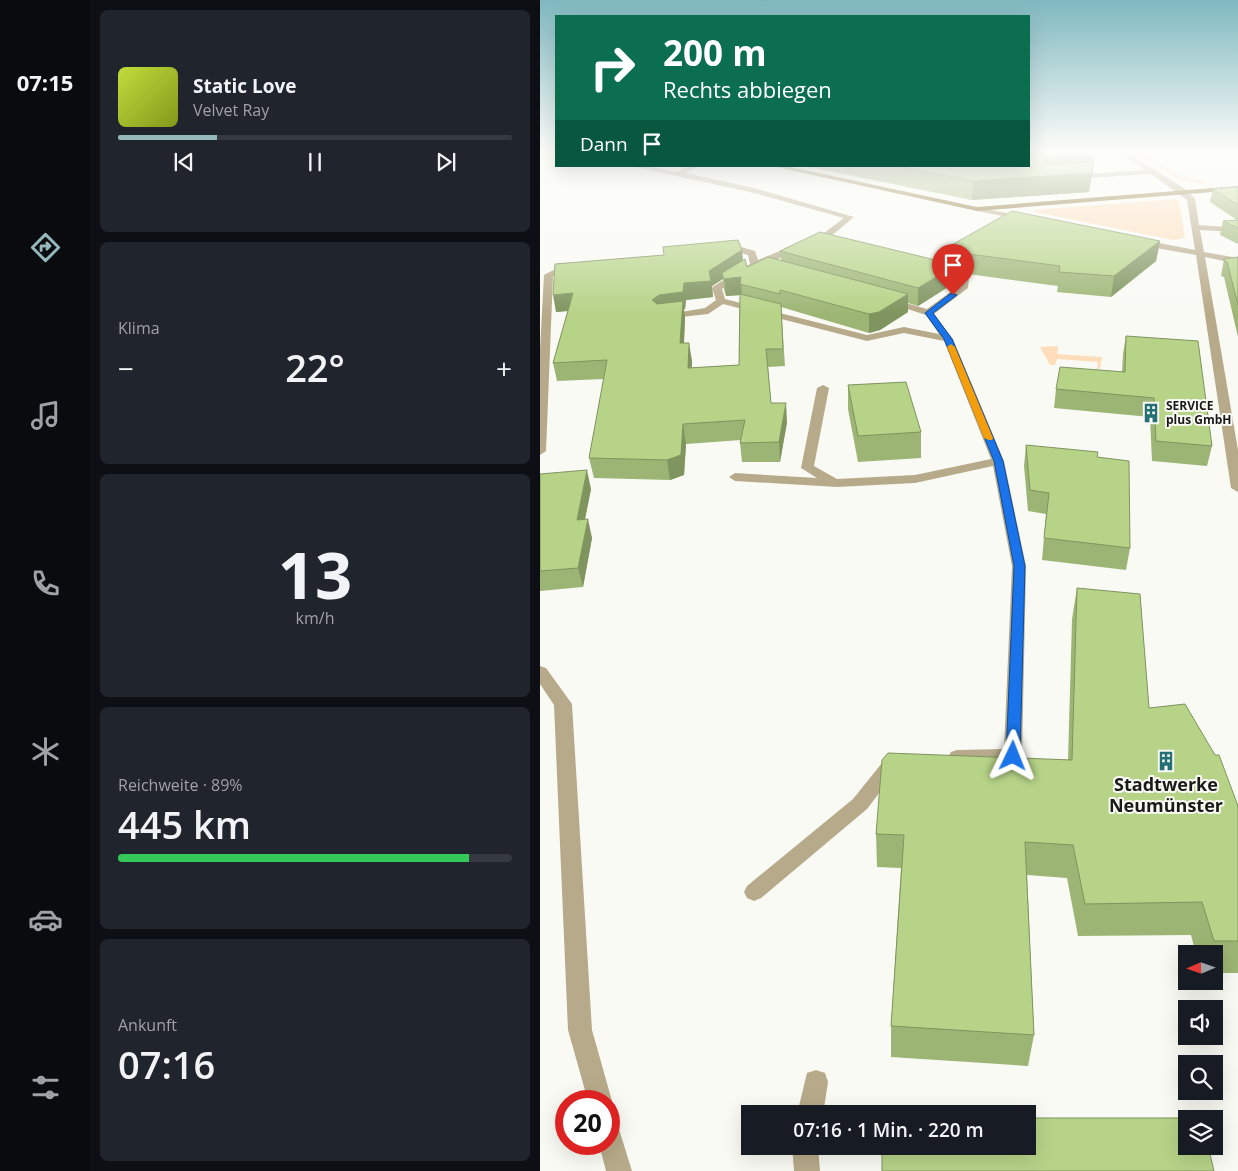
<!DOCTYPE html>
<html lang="de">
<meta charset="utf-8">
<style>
body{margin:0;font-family:"Open Sans",sans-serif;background:#20242c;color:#f1f3f6;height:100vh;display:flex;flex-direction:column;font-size:19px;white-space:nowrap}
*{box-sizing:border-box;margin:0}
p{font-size:16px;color:#9ea1a6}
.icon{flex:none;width:28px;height:28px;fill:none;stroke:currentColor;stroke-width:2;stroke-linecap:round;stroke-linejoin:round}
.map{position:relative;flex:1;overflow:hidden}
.side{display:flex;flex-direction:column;gap:10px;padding:10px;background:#0d0f14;width:450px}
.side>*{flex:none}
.top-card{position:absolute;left:15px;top:15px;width:475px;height:152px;border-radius:0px;box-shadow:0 5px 20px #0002;background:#0b6e4f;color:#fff;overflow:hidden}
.needle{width:32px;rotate:268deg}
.fabs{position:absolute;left:638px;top:945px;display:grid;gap:10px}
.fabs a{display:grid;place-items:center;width:45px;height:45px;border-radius:0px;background:#171b24;box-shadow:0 5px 20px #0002;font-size:25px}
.speed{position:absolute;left:15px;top:1090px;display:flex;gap:10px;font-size:25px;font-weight:700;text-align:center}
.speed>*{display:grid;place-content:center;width:65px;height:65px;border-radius:50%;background:#171b24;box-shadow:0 5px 20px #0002;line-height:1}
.speed .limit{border:8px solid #d22;background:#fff;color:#111}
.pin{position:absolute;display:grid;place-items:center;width:42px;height:42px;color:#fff;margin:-51px -21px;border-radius:50% 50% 50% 0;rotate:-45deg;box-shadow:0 0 5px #0007}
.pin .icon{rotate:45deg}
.me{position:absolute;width:55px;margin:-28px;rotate:2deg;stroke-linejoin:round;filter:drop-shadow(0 0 4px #0008)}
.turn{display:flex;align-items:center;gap:18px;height:105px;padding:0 25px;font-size:22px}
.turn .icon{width:65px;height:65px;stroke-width:2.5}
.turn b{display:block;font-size:35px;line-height:42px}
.then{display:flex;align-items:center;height:48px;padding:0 25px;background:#0003;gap:10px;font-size:19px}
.big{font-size:38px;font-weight:600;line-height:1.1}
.side .card{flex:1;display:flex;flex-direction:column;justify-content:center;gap:8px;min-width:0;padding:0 18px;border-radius:8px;background:#20242c}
.side .dial{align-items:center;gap:0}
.dial b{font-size:65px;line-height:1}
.song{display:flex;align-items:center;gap:15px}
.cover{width:60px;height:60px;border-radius:8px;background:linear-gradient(135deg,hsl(70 70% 55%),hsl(70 70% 35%))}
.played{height:5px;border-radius:2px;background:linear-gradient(90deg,#95b8bc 25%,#363941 25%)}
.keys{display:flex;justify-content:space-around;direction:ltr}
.heat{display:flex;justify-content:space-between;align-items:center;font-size:28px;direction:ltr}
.charge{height:8px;border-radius:4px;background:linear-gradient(90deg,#34c759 89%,#363941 0)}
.trip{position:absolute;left:201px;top:1105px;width:295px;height:50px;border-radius:0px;background:#171b24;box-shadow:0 5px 20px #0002;font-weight:600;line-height:50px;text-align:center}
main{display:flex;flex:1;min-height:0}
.dock{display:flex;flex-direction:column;width:90px;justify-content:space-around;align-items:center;background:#090b0e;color:#9ea1a6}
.dock .icon{width:35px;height:35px}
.dock .on{color:#95b8bc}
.dock b{font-size:22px;color:#f1f3f6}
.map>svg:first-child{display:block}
.green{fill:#fdddba}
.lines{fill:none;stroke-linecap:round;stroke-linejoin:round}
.minor{fill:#b7aa8a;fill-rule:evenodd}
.major{fill:#806725;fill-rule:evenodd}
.wall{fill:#9db574;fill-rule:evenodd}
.shaded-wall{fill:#7f945e}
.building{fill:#b6d387;stroke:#7f945e}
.route{fill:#1a73e8;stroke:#114b97}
.slow{fill:#f59e0b}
.labels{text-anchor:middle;stroke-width:4;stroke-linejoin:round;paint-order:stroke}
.far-poi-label{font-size:12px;font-weight:bold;fill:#1a1a18;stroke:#fafaf5;text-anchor:start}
.near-poi-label{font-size:18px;font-weight:bold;fill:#1a1a18;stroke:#fafaf5}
</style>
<main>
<nav class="dock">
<b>07:15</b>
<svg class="icon on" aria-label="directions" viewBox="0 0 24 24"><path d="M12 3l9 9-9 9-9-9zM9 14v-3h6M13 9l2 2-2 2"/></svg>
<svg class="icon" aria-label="music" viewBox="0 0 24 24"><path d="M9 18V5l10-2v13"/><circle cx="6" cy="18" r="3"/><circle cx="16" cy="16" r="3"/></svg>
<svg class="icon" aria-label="phone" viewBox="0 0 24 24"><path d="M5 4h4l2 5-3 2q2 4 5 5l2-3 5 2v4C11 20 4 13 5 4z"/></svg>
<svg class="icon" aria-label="climate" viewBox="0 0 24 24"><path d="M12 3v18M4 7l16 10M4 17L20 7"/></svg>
<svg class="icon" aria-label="car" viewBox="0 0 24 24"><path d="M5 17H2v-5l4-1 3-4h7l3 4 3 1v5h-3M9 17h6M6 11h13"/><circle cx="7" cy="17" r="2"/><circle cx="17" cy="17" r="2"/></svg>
<svg class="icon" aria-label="filters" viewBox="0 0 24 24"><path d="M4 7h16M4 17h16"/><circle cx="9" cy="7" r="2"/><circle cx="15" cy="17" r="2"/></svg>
</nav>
<section class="side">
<div class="card">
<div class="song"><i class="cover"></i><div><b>Static Love</b><p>Velvet Ray</p></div></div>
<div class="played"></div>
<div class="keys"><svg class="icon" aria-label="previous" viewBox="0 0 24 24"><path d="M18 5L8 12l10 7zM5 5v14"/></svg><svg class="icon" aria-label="pause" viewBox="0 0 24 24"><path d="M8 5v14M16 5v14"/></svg><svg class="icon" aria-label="next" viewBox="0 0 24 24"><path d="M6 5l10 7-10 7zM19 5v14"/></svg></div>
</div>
<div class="card"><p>Klima</p>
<div class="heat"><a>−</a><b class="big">22°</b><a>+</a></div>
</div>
<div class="card dial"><b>13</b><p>km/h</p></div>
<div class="card"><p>Reichweite · 89%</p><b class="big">445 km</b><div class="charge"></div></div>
<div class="card"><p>Ankunft</p><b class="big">07:16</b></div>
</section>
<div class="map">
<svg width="698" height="1171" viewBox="0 0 698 1171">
<rect width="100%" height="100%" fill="#fafaf5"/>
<g class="green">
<path d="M594,151h7l41,26h9l6,3h5l4,3c-27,3 -51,-19 -72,-32z"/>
<polygon points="634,199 639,201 645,238 634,240 495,212 494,210"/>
<polygon points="518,346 517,354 562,357 560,369 557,369 558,362 517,359 515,365 510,365 500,347"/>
</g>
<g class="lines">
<g class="minor">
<polygon points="577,151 585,151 647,190 655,199 659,225 698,228 698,232 660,230 664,252 698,258 698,264 665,257 698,450 698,492 691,488 656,255 599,245 595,242 599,239 655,250 647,200 611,174 531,179 527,177 531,175 605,170"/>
<polygon points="91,166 107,166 136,172 150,166 160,166 145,173 214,188 314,217 290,237 221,266 182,289 185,299 327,335 364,327 399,334 386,315 343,301 348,298 387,309 420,285 420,279 395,270 395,266 401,266 429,278 428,288 394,314 413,339 464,461 486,566 482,756 479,761 473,763 417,764 411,762 408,757 411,752 417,750 464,749 472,566 453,466 375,483 297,487 195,481 189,477 195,473 277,478 261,468 277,388 283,385 289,388 274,466 297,479 375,475 451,459 404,341 364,333 327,341 183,304 168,314 123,319 123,315 165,308 176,300 172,288 174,286 210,264 208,255 201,253 181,255 178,254 178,250 201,247 215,251 218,260 284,233 304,218 210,192"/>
<polygon points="434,207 483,216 487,218 483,220 437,211 433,209"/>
<polygon points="34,264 37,265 37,269 26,270 13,276 6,451 0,455 0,349 4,275 21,266"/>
<polygon points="0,666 6,668 32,704 52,1030 72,1101 69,1110 69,1101 48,1101 28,1030 14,705 0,684"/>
<polygon points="353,756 360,758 362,763 327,809 221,898 214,901 207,898 204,892 207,886 313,799 346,758"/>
<polygon points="276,1070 285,1073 288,1082 283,1114 257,1114 267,1073"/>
<polygon points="69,1122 78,1126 92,1171 66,1171 59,1144 69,1144"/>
<polygon points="252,1146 278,1146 280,1171 254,1171"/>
</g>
<polygon class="major" points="232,166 246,166 437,207 698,186 698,190 437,211"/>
</g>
<g class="wall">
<polygon points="489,151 556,151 549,192 432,200 264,166 489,166"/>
<polygon points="698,187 698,244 680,235 683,221 697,220 670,202 673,189"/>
<path d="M620,241l-4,20 -45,36 -54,-5 1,-6 -90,-12 -12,-4v12l-38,24 -10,-3v9l-28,18 -11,3 -88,-26 4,59 -17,1 3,36 16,19 -7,40h-38l-2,-19 1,-3 -55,4 -2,31 -14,5 -76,-2 -5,-20 15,-79 -47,2 -4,-18 15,-52 -12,1 108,-57 78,-5 1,11 4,6 34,-7 -1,-9 167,12 1,-16zM183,279l1,11 2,6 14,-1 -1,70 -48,3 1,-7 -8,-18 1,-25 -1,-9h1l1,-9 27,-3 -1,-11z"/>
<polygon points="698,257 698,337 684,277 681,276 684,259"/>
<polygon points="586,336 672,446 667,466 612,461 610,417 514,408 516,389 582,372 583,354"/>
<polygon points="308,385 381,432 381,458 318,462 308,409"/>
<polygon points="486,445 557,457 590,548 586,570 502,560 506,514 488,511 484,466"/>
<polygon points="0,474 51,489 45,519 52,538 43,587 0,591"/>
<polygon points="537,588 609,708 698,806 698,973 674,973 674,954 656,954 651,935 538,936 527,878 487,875 494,1035 488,1066 351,1057 351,1026 361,868 337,867 336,834 528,760 532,619"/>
</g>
<g class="shaded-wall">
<polygon points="556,151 549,192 432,200 433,181 504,160 510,157"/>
<polygon points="620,241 616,261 571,297 574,276"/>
<polygon points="202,250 203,266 182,273 183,279 172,286 173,297 146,300 145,309 144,309 145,318 143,361 122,312 112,300 119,295 169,271"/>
<polygon points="416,265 416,282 378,306 378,288"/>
<polygon points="201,277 202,295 186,296 184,279"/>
<polygon points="33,293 37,310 16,312 13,295"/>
<polygon points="368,294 368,312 340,330 329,333 329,314"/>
<polygon points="149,343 152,361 151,387 148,368"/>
<polygon points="246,403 247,422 240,462 239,442"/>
<polygon points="143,424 146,444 144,475 130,480 127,460"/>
<polygon points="47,470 51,489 41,539 37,520"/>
<polygon points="48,519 52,538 43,587 38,568"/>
</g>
<g class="building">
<polygon points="489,151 555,151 554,154 510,157 504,160 510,164 553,162 551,173 433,181 356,166 489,166"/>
<polygon points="698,187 698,205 673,189"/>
<polygon points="472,211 620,241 574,276 519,272 520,266 429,254 408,247"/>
<polygon points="698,220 698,228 683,221"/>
<polygon points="280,232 416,265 378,288 240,251"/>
<polygon points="198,240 202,250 169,271 171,281 144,283 143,292 119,295 112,300 117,304 143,301 140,343 149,343 148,368 199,365 200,294 241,304 243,349 226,349 231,403 246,403 239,442 200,443 205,420 143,424 141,455 127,460 49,458 67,360 13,363 33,293 13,295 15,264 124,255 123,247"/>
<polygon points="228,257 368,294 339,312 329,314 240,290 240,294 200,284 201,277 184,279 182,273 205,259 207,267"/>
<polygon points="698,257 698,305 687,262 684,261 684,259"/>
<polygon points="586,336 658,341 672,446 616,441 614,398 516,389 520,367 585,372"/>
<polygon points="366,382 381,432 318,436 308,385"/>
<polygon points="486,445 558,452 557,457 589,461 590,548 504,538 509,493 490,490"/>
<polygon points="47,470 37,520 48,519 38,568 0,571 0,474"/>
<polygon points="537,588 600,594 609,708 645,704 675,755 679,755 698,806 698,941 674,941 662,902 545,904 533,845 485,842 494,1035 351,1026 364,835 336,834 342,760 348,753 532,760"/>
<polygon points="488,1118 661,1118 661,1119 646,1119 646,1146 668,1146 674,1171 342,1171 342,1146 488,1146"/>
</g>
<linearGradient id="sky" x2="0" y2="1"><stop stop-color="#7fb8bf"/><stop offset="0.48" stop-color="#fdfdfa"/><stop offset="1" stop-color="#fdfdfa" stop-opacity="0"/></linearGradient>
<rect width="698" height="315" fill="url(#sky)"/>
<polygon class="route" points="411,293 417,295 393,313 412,339 463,461 485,566 480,756 478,759 473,761 468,759 466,756 474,566 454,461 404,339 385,313"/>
<polygon class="slow" points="411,344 415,347 453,438 452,440 449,440 444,438 407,347"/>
<defs>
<symbol id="building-bare" viewBox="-9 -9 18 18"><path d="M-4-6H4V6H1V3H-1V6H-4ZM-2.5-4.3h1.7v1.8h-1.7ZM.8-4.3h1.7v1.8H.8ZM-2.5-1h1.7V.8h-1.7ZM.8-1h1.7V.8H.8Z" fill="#257075" stroke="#fafaf5" stroke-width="2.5" paint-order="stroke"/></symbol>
</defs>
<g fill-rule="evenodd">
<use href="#building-bare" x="597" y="399" width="28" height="28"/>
<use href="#building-bare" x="612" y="747" width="28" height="28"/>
</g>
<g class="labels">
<g class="far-poi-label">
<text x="626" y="410">SERVICE<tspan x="626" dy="14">plus GmbH</tspan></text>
</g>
<g class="near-poi-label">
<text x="626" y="791">Stadtwerke<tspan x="626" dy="21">Neumünster</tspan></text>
</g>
</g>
</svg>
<div class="fabs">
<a><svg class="needle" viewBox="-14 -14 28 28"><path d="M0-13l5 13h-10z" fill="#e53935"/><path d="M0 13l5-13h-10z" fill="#9ea1a6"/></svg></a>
<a><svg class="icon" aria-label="sound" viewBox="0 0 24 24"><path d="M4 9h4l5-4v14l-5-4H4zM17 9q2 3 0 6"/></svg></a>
<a><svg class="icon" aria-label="search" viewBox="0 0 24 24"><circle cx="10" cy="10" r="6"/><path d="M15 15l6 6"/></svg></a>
<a><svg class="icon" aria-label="layers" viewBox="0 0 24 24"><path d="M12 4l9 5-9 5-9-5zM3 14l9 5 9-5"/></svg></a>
</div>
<div class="speed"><div class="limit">20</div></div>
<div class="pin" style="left:413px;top:295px;background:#d93025"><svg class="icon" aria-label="arrive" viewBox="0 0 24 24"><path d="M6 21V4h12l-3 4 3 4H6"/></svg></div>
<svg class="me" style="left:473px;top:756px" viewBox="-20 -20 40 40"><path d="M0-17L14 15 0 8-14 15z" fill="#1a73e8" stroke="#fff" stroke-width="4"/></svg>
<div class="trip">07:16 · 1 Min. · 220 m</div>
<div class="top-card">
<div class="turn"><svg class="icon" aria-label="right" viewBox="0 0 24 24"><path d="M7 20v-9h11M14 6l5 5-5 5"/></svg><div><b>200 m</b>Rechts abbiegen</div></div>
<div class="then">Dann<svg class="icon" aria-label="arrive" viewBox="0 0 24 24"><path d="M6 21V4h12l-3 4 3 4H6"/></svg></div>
</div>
</div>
</main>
